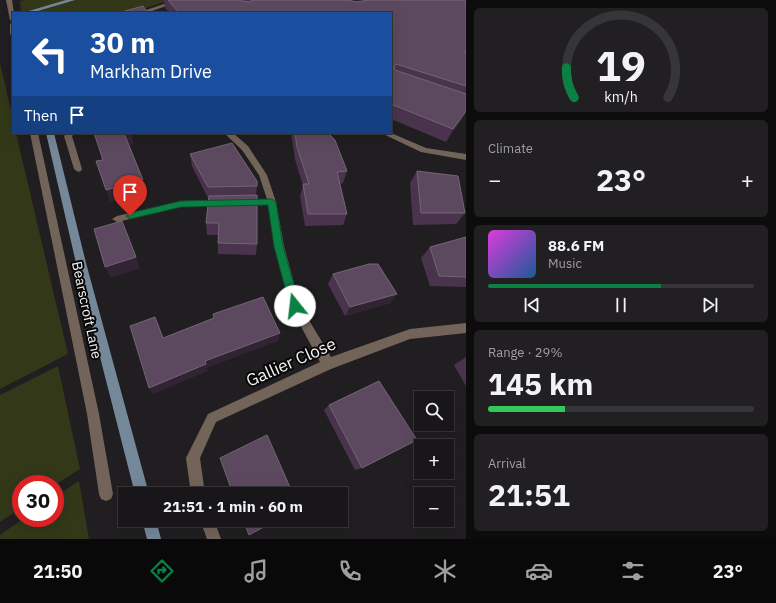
<!DOCTYPE html>
<meta charset="utf-8">
<style>
body{margin:0;font-family:"IBM Plex Sans",sans-serif;background:#211f21;color:#f1f3f6;height:100vh;display:flex;flex-direction:column;font-size:15px;white-space:nowrap}
*{box-sizing:border-box;margin:0}
p{font-size:13px;color:#9f9fa2}
.icon{flex:none;width:22px;height:22px;fill:none;stroke:currentColor;stroke-width:2;stroke-linecap:round;stroke-linejoin:round}
.map{position:relative;flex:1;overflow:hidden}
.details{display:flex;flex-direction:column;gap:8px;padding:8px;background:#0d0c0d;width:310px}
.details>*{flex:none}
.banner{position:absolute;left:12px;top:12px;width:380px;height:122px;border-radius:0px;box-shadow:0 4px 16px #0002,0 0 0 1px #363537;background:#1a4fa0;color:#fff;overflow:hidden}
.controls{position:absolute;left:414px;top:391px;display:grid;gap:8px}
.controls a{display:grid;place-items:center;width:40px;height:40px;border-radius:0px;background:#181618;box-shadow:0 4px 16px #0002,0 0 0 1px #363537;font-size:20px}
.speed{position:absolute;left:12px;top:475px;display:flex;gap:8px;font-size:20px;font-weight:700;text-align:center}
.speed>*{display:grid;place-content:center;width:52px;height:52px;border-radius:50%;background:#181618;box-shadow:0 4px 16px #0002,0 0 0 1px #363537;line-height:1}
.speed .limit{border:6px solid #d22;background:#fff;color:#111}
.pin{position:absolute;display:grid;place-items:center;width:34px;height:34px;color:#fff;margin:-41px -17px;border-radius:50% 50% 50% 0;rotate:-45deg;box-shadow:0 0 4px #0007}
.pin .icon{rotate:45deg}
.me{position:absolute;width:44px;margin:-22px;rotate:344deg;stroke-linejoin:round;filter:drop-shadow(0 0 3px #0008)}
.turn{display:flex;align-items:center;gap:14px;height:84px;padding:0 12px;font-size:18px}
.turn .icon{width:52px;height:52px;stroke-width:2.5}
.turn b{display:block;font-size:28px;line-height:34px}
.then{display:flex;align-items:center;height:38px;padding:0 12px;background:#0003;gap:8px;font-size:15px}
.big{font-size:30px;font-weight:800;line-height:1.1}
.details .tile{flex:1;display:flex;flex-direction:column;justify-content:center;gap:6px;min-width:0;padding:0 14px;border-radius:6px;background:#211f21}
.details .dial{align-items:center;gap:0}
.dial svg{height:104px;overflow:visible;fill:none;stroke:#363537;stroke-width:7;stroke-linecap:round;text-anchor:middle}
.dial text{fill:#f1f3f6;stroke:none}
.song{display:flex;align-items:center;gap:12px}
.cover{width:48px;height:48px;border-radius:6px;background:linear-gradient(135deg,hsl(300 70% 55%),hsl(210 70% 35%))}
.played{height:4px;border-radius:2px;background:linear-gradient(90deg,#0b8043 65%,#363537 65%)}
.keys{display:flex;justify-content:space-around;direction:ltr}
.heat{display:flex;justify-content:space-between;align-items:center;font-size:22px;direction:ltr}
.charge{height:6px;border-radius:3px;background:linear-gradient(90deg,#34c759 29%,#363537 0)}
.trip{position:absolute;left:118px;top:487px;width:230px;height:40px;border-radius:0px;background:#181618;box-shadow:0 4px 16px #0002,0 0 0 1px #363537;font-weight:800;line-height:40px;text-align:center}
.dock{display:flex;height:64px;justify-content:space-around;align-items:center;background:#0a090a;color:#9f9fa2}
.dock .icon{width:28px;height:28px}
.dock .active{color:#0b8043}
.dock b{font-size:18px;color:#f1f3f6}
main{display:flex;flex:1;min-height:0}
.map>svg:first-child{display:block}
.green{fill:#323818}
.lines{fill:none;stroke-linecap:round;stroke-linejoin:round}
.stream{fill:#74889a;fill-rule:evenodd}
.lane{fill:#726459;fill-rule:evenodd}
.street{fill:#726459;fill-rule:evenodd}
.wall{fill:#4a344d}
.shaded-wall{fill:#312333}
.building{fill:#5c495f;stroke:#746476}
.route{fill:#0b8043;stroke:#07532c}
.labels{text-anchor:middle;stroke-width:4;stroke-linejoin:round;paint-order:stroke}
.street-label{font-size:14px;fill:#f5f3f5;stroke:#090809}
.near-street-label{font-size:17px;fill:#f5f3f5;stroke:#090809}
</style>
<main>
<div class="map">
<svg width="466" height="539" viewBox="0 0 466 539">
<rect width="100%" height="100%" fill="#201e20"/>
<g class="green">
<polygon points="25,0 170,0 131,13 21,13 20,1"/>
<polygon points="0,63 13,119 13,133 16,133 68,354 0,389"/>
<polygon points="58,366 80,469 55,485 55,484 21,484 21,508 0,522 0,395"/>
<polygon points="79,481 89,539 0,539 0,535 24,518 55,518 55,497"/>
</g>
<g class="lines">
<g class="stream">
<polygon points="66,0 75,0 31,13 22,13"/>
<polygon points="46,133 54,133 86,263 149,494 135,494 76,263"/>
<polygon points="142,520 156,520 161,539 147,539"/>
</g>
<polygon class="lane" points="381,133 391,133 426,148 466,154 466,160 421,152"/>
<g class="street">
<polygon points="6,0 12,0 14,13 13,13 13,22 10,20"/>
<polygon points="176,0 184,0 146,13 137,13"/>
<polygon points="13,22 13,36 10,34 10,24"/>
<polygon points="30,133 38,133 99,414 113,494 111,499 106,501 101,499 99,494 87,414"/>
<polygon points="67,133 75,133 72,136 82,169 81,171 78,172 74,169 64,136"/>
<polygon points="224,133 233,133 248,146 267,175 276,202 284,246 300,305 331,357 410,329 466,323 466,333 410,339 331,369 216,422 200,458 205,494 191,494 186,458 208,414 320,362 290,306 274,246 268,205 244,205 240,202 244,199 267,199 259,175 242,150"/>
<polygon points="222,200 226,203 222,206 181,207 117,222 112,219 117,216 181,201"/>
<polygon points="200,520 214,520 221,539 207,539"/>
</g>
</g>
<g class="wall">
<polygon points="164,0 466,0 466,113 446,142 391,119 391,13 170,13 165,8"/>
<polygon points="291,133 328,133 347,171 343,183 340,184 347,214 343,225 305,226 300,196 303,186 295,159"/>
<polygon points="190,154 257,186 256,195 257,244 256,255 218,254 218,235 207,235 206,223 208,198 192,166"/>
<polygon points="417,171 465,213 456,224 413,225 410,183"/>
<polygon points="466,237 466,287 430,286 421,258 430,247"/>
<polygon points="333,274 397,294 390,303 345,316 328,284"/>
<polygon points="466,357 466,386 454,365"/>
<polygon points="329,405 362,468 355,470 324,410"/>
</g>
<g class="shaded-wall">
<polygon points="348,0 381,0 371,6"/>
<polygon points="466,111 466,113 446,142 453,129"/>
<polygon points="124,133 131,133 134,144 128,146"/>
<polygon points="143,180 146,192 110,202 106,190"/>
<polygon points="127,232 140,268 111,278 105,267"/>
<polygon points="397,294 390,303 345,316 350,307"/>
<polygon points="280,333 278,341 207,368 208,371 153,394 149,388 205,361"/>
</g>
<g class="building">
<polygon points="168,0 240,0 242,1 250,2 252,0 349,0 348,0 356,2 369,0 462,0 466,1 466,51 464,53 466,53 466,86 396,64 394,66 395,70 466,94 466,111 453,129 391,104 391,13 179,13"/>
<polygon points="143,6 148,13 118,13"/>
<polygon points="94,133 124,133 143,180 106,190 96,161 103,160"/>
<polygon points="295,133 328,133 335,140 347,171 337,172 347,214 308,214 303,184 309,184 297,147"/>
<polygon points="232,143 257,181 257,186 208,187 190,154"/>
<polygon points="417,171 458,176 465,213 421,213"/>
<polygon points="257,195 257,244 218,243 219,223 206,223 209,196"/>
<polygon points="122,221 136,257 105,267 94,229"/>
<polygon points="466,237 466,277 439,276 430,247"/>
<polygon points="369,264 378,264 397,294 350,307 333,274"/>
<polygon points="263,297 280,333 205,361 206,364 149,388 130,326 155,317 163,338 214,318 213,314"/>
<polygon points="379,381 417,440 362,468 329,405"/>
<polygon points="267,435 293,494 233,494 220,458"/>
<polygon points="243,520 277,520 249,535"/>
</g>
<polygon class="route" points="272,199 276,202 283,246 300,306 299,309 295,311 292,309 290,306 274,246 268,205 181,207 130,219 126,216 130,213 181,201"/>
<g class="labels">
<g class="street-label">
<text transform="translate(87 310) rotate(78)" y="5">Bearscroft Lane</text>
</g>
<g class="near-street-label">
<text transform="translate(291 362) rotate(-24)" y="6">Gallier Close</text>
</g>
</g>
</svg>
<div class="controls">
<a><svg class="icon" aria-label="search" viewBox="0 0 24 24"><circle cx="10" cy="10" r="6"/><path d="M15 15l6 6"/></svg></a>
<a>+</a>
<a>−</a>
</div>
<div class="speed"><div class="limit">30</div></div>
<div class="pin" style="left:130px;top:216px;background:#d93025"><svg class="icon" aria-label="arrive" viewBox="0 0 24 24"><path d="M6 21V4h12l-3 4 3 4H6"/></svg></div>
<svg class="me" style="left:295px;top:306px" viewBox="-20 -20 40 40"><circle r="19" fill="#fff"/><path d="M0-13L10 11 0 6-10 11z" fill="#0b8043"/></svg>
<div class="trip">21:51 · 1 min · 60 m</div>
<div class="banner">
<div class="turn"><svg class="icon" aria-label="left" viewBox="0 0 24 24"><path d="M17 20v-9H6M10 6l-5 5 5 5"/></svg><div><b>30 m</b>Markham Drive</div></div>
<div class="then">Then<svg class="icon" aria-label="arrive" viewBox="0 0 24 24"><path d="M6 21V4h12l-3 4 3 4H6"/></svg></div>
</div>
</div>
<section class="details">
<div class="tile dial"><svg viewBox="0 0 100 80">
<path d="M14 69A42 42 0 1 1 86 69"/>
<path d="M14 69A42 42 0 0 1 8 46" stroke="#0b8043"/>
<text x="50" y="56" font-size="32" font-weight="700">19</text>
<text x="50" y="72" font-size="11">km/h</text>
</svg></div>
<div class="tile"><p>Climate</p>
<div class="heat"><a>−</a><b class="big">23°</b><a>+</a></div>
</div>
<div class="tile">
<div class="song"><i class="cover"></i><div><b>88.6 FM</b><p>Music</p></div></div>
<div class="played"></div>
<div class="keys"><svg class="icon" aria-label="previous" viewBox="0 0 24 24"><path d="M18 5L8 12l10 7zM5 5v14"/></svg><svg class="icon" aria-label="pause" viewBox="0 0 24 24"><path d="M8 5v14M16 5v14"/></svg><svg class="icon" aria-label="next" viewBox="0 0 24 24"><path d="M6 5l10 7-10 7zM19 5v14"/></svg></div>
</div>
<div class="tile"><p>Range · 29%</p><b class="big">145 km</b><div class="charge"></div></div>
<div class="tile"><p>Arrival</p><b class="big">21:51</b></div>
</section>
</main>
<nav class="dock">
<b>21:50</b>
<svg class="icon active" aria-label="directions" viewBox="0 0 24 24"><path d="M12 3l9 9-9 9-9-9zM9 14v-3h6M13 9l2 2-2 2"/></svg>
<svg class="icon" aria-label="music" viewBox="0 0 24 24"><path d="M9 18V5l10-2v13"/><circle cx="6" cy="18" r="3"/><circle cx="16" cy="16" r="3"/></svg>
<svg class="icon" aria-label="phone" viewBox="0 0 24 24"><path d="M5 4h4l2 5-3 2q2 4 5 5l2-3 5 2v4C11 20 4 13 5 4z"/></svg>
<svg class="icon" aria-label="climate" viewBox="0 0 24 24"><path d="M12 3v18M4 7l16 10M4 17L20 7"/></svg>
<svg class="icon" aria-label="car" viewBox="0 0 24 24"><path d="M5 17H2v-5l4-1 3-4h7l3 4 3 1v5h-3M9 17h6M6 11h13"/><circle cx="7" cy="17" r="2"/><circle cx="17" cy="17" r="2"/></svg>
<svg class="icon" aria-label="filters" viewBox="0 0 24 24"><path d="M4 7h16M4 17h16"/><circle cx="9" cy="7" r="2"/><circle cx="15" cy="17" r="2"/></svg>
<b>23°</b>
</nav>
